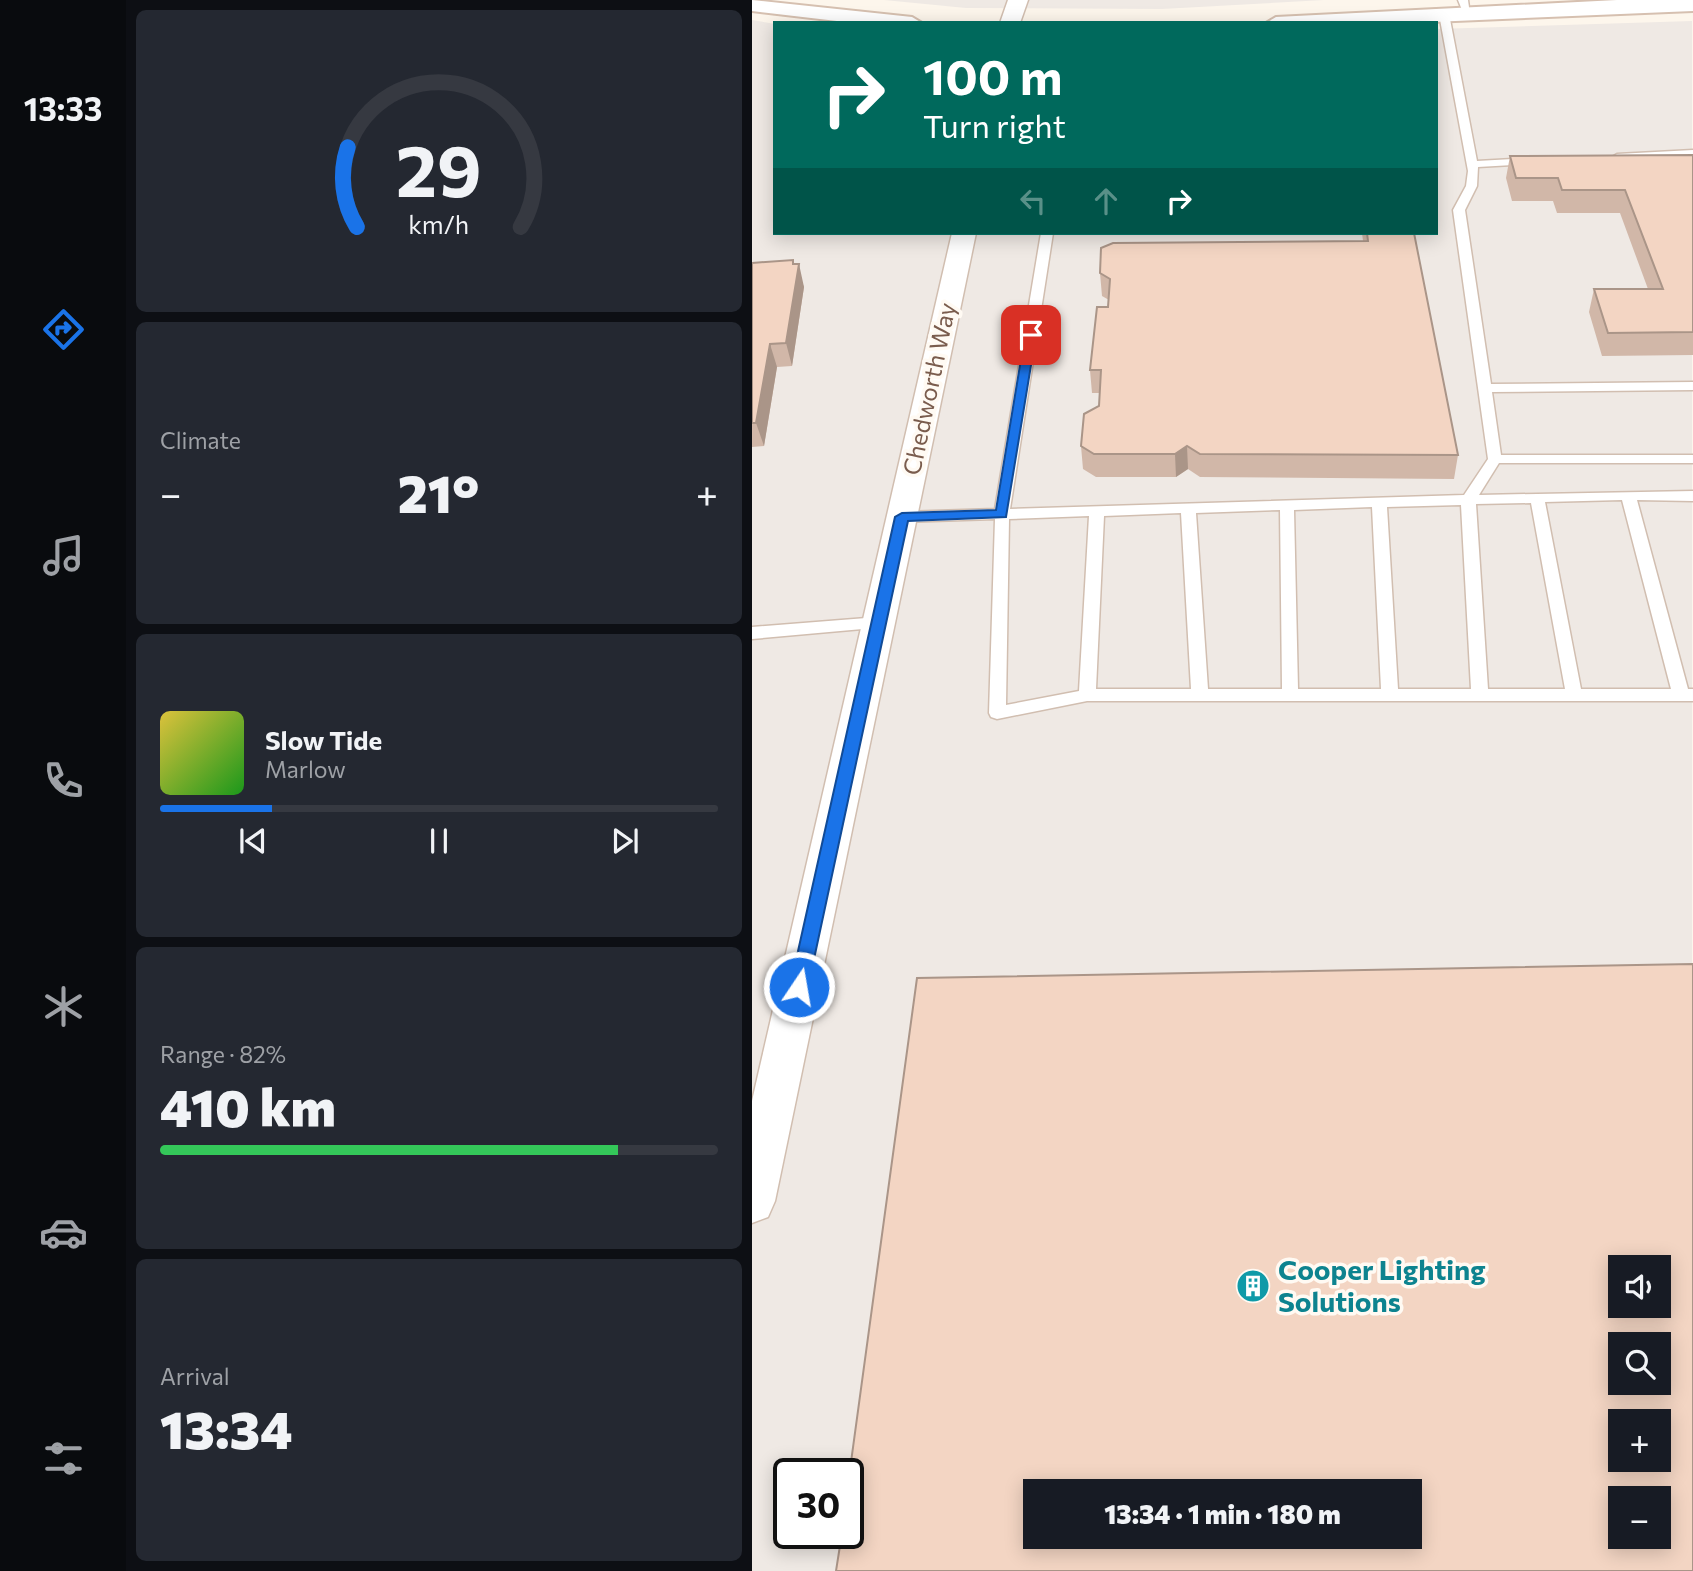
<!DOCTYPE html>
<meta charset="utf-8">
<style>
body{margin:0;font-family:Commissioner,sans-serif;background:#242831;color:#f1f3f6;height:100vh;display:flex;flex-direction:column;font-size:26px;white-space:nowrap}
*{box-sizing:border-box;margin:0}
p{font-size:23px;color:#9ea1a6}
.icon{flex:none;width:38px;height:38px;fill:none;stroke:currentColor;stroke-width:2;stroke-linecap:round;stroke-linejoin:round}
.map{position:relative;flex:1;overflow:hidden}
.sheet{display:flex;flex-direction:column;gap:10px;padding:10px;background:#0d0f14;width:626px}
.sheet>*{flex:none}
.guide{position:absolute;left:21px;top:21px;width:665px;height:214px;border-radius:0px;box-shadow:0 4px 18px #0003;background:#00695c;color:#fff;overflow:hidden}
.buttons{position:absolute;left:856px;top:1255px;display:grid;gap:14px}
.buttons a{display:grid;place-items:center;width:63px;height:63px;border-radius:0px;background:#171b24;box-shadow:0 4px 18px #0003;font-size:35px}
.speed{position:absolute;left:21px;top:1458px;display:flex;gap:14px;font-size:35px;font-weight:700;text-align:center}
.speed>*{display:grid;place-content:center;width:91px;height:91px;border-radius:50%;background:#171b24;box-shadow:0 4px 18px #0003;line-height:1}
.speed .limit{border:4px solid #111;border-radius:10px;background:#fff;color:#111}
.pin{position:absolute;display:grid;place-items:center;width:60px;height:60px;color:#fff;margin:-30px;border-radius:14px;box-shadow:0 4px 10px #0006}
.me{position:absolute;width:77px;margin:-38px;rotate:12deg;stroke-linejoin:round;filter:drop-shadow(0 0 5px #0008)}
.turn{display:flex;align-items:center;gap:24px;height:147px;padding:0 35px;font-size:32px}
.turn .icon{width:91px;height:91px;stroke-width:2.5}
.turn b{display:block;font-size:49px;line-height:60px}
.lanes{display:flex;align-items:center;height:66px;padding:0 35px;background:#0003;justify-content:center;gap:35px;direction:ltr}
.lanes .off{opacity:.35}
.big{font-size:52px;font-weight:800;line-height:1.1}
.sheet .card{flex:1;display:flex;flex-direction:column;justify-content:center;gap:10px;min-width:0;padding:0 24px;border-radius:10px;background:#242831}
.sheet .dial{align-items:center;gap:0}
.dial svg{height:182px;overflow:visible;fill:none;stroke:#363941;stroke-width:7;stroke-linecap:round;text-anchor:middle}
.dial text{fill:#f1f3f6;stroke:none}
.song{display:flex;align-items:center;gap:21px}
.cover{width:84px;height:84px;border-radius:10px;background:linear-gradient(135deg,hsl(50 70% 55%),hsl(120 70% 35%))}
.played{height:7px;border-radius:4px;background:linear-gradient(90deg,#1a73e8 20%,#363941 20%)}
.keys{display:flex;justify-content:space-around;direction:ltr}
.heat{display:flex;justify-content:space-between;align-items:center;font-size:38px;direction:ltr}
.charge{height:10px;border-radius:5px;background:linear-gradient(90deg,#34c759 82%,#363941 0)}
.trip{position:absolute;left:271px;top:1479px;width:399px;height:70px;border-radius:0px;background:#171b24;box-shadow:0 4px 18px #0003;font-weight:800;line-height:70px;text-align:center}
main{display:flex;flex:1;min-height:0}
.tab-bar{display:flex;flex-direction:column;width:126px;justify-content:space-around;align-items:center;background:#090b0e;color:#9ea1a6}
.tab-bar .icon{width:49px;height:49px}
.tab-bar .active{color:#1a73e8}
.tab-bar b{font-size:32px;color:#f1f3f6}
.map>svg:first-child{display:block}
.industrial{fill:#efe9e4;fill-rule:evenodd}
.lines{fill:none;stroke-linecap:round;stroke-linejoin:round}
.lane-casing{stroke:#d1beb0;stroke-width:3}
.street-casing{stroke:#d1beb0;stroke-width:3}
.secondary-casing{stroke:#d6c0b0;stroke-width:4}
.lane{fill:#fff;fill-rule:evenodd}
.street{fill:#fff;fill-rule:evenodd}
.secondary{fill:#fff;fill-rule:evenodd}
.wall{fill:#d1b7a8}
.shaded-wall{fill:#aa9588}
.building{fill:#f3d5c3;stroke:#aa9588;stroke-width:2;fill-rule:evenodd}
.route{fill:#1a73e8;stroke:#114b97;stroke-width:2}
.labels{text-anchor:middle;stroke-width:7;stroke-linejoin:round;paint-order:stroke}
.street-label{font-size:24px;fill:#7a5c4d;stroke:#fffaf3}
.near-culture-label{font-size:28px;font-weight:bold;fill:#0d838f;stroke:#fffaf3;text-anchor:start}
</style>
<main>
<nav class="tab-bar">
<b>13:33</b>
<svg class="icon active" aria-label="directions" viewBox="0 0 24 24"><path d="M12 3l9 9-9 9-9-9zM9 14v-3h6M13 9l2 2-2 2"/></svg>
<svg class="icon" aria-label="music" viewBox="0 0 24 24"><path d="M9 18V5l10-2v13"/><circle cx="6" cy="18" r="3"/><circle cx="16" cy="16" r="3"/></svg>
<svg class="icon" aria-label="phone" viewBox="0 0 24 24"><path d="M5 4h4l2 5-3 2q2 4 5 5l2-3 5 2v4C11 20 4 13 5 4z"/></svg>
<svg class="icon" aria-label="climate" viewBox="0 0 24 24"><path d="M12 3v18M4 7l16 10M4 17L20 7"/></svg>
<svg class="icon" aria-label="car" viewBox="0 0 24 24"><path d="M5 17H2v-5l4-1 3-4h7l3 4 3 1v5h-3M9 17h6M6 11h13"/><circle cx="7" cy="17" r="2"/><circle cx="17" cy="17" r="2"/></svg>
<svg class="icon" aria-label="filters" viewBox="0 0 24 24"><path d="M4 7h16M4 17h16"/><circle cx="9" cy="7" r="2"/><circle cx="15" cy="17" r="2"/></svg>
</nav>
<section class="sheet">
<div class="card dial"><svg viewBox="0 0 100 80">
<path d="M14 69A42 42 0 1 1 86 69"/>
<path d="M14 69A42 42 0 0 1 10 34" stroke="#1a73e8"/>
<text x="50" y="56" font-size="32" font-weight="700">29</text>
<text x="50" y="72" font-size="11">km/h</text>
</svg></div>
<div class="card"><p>Climate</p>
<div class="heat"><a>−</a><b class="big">21°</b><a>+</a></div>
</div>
<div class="card">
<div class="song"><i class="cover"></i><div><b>Slow Tide</b><p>Marlow</p></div></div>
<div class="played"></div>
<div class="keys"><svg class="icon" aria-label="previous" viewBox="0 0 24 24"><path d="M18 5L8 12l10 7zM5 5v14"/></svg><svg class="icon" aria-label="pause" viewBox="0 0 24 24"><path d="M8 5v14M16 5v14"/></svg><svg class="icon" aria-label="next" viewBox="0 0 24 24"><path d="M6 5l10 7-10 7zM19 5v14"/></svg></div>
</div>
<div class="card"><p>Range · 82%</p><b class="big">410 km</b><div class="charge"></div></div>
<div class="card"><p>Arrival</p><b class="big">13:34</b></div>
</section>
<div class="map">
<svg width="941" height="1571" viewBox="0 0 941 1571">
<rect width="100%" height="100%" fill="#fdf6ec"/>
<g class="industrial">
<polygon points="132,0 572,0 410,9 214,8"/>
<path d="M0,20l23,4v209h661v-204l256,-8v1550h-940zM868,1267h38v39h-38zM868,1344h38v38h-38zM868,1421h38v39h-38zM37,1474h59v59h-59zM284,1491h374v45h-374zM868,1498h38v38h-38z"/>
</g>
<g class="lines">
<defs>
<g id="lane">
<polygon points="706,0 716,0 718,15 712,15"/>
<path d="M692,11l5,3 28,147 53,-3 5,3 -5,3 -52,3 -1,19 -12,24 26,174 202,-2v8l-201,2 9,63h192v8h-194l-20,32 214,-4v10l-56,-1 51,189h5v12h-606l-90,18 -6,-2 -2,-4 6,-194 -93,3 -7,-5 7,-5 93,-3 46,-276h12l-43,276 454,-14 24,-36 -35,-249 13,-24 2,-15 -29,-157zM870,500l49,189h-90l-36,-187zM779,503l34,186h-77l-12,-185zM709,505l10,184h-73l-11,-182zM620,507l9,182h-83l-4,-179zM528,510l2,179h-74l-12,-176zM429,513l10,176h-95l8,-173zM337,516l-10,175 -73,14 3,-186z"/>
<polygon points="941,150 941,156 865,160 860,157 865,154"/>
<polygon points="127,617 133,619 135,623 133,627 0,639 0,627"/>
</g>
<g id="street">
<polygon points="256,0 276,0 268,23 248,23"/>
<polygon points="200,233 224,233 23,1201 16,1217 0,1223 0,1101"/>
</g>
<g id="secondary">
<polygon points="0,0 160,17 170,23 102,23 0,11"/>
<polygon points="865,0 941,0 941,11 656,23 514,23 524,17"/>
</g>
</defs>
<use href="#lane" class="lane-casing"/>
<use href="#street" class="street-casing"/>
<use href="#secondary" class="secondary-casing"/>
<use href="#lane" class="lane"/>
<use href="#street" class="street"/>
<use href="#secondary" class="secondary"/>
</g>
<g class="wall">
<polygon points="941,155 941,355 850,356 837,312 842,289 896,289 868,213 805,213 801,201 760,201 754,178 758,156"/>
<polygon points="610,233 662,233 706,455 702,479 448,477 436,469 424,477 344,477 331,469 329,446 347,406 348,393 340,393 338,370 356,307 357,300 350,296 348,273 611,241"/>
<polygon points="0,263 42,264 52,287 40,366 25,367 12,446 0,447"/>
</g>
<g class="shaded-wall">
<polygon points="41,260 45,274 47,264 52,287 40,366 34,343"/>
<polygon points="18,344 25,367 12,446 4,423"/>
<polygon points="435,446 436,469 424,477 423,454"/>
</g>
<g class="building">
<polygon points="941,155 941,332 856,333 842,289 911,289 873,190 810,190 806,178 764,178 758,156"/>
<polygon points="615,233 662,233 706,455 448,454 435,446 423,454 342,454 329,446 332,414 347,406 349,370 338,370 345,307 356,307 358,279 348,273 349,248 361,243 616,241"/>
<polygon points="41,260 41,264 47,264 34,343 18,344 4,423 0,423 0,263"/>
<path d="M941,964v607h-857l6,-38h6v-49l69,-506zM868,1267h38v39h-38zM868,1344h38v38h-38zM868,1421h38v39h-38zM284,1491h374v45h-374zM868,1498h38v38h-38z"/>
</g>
<polygon class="route" points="279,331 284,335 254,517 156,521 56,987 47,995 38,987 143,517 150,513 244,510 273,335"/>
<defs>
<symbol id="building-disc" viewBox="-11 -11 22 22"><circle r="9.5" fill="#0f9aa8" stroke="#fffaf3"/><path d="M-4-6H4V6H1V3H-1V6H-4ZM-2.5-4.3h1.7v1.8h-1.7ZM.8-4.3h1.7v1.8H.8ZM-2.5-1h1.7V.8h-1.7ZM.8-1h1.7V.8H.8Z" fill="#fff"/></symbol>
</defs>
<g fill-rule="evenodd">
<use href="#building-disc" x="482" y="1267" width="38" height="38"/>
</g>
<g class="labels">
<g class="street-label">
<text transform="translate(178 389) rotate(-78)" y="8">Chedworth Way</text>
</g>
<g class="near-culture-label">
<text x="526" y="1280">Cooper Lighting<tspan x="526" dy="32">Solutions</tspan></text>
</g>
</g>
</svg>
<div class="buttons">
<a><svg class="icon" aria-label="sound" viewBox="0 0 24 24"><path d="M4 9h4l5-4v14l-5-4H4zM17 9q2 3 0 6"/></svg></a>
<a><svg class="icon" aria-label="search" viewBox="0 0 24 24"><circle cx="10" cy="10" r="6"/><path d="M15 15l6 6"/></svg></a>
<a>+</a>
<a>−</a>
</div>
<div class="speed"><div class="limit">30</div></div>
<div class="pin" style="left:279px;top:335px;background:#d93025"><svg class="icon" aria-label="arrive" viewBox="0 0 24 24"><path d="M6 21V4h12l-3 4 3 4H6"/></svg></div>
<svg class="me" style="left:47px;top:987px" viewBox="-20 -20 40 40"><circle r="17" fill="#1a73e8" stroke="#fff" stroke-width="3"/><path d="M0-11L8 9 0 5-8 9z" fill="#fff"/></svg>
<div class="trip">13:34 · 1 min · 180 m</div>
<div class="guide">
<div class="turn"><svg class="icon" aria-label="right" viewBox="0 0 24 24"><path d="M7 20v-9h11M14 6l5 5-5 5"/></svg><div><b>100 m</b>Turn right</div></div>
<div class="lanes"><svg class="icon off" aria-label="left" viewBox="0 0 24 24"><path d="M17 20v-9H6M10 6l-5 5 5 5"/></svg><svg class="icon off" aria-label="ahead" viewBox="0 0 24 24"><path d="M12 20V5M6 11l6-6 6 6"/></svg><svg class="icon" aria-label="right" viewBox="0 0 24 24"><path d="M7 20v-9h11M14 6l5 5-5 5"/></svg></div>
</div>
</div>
</main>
